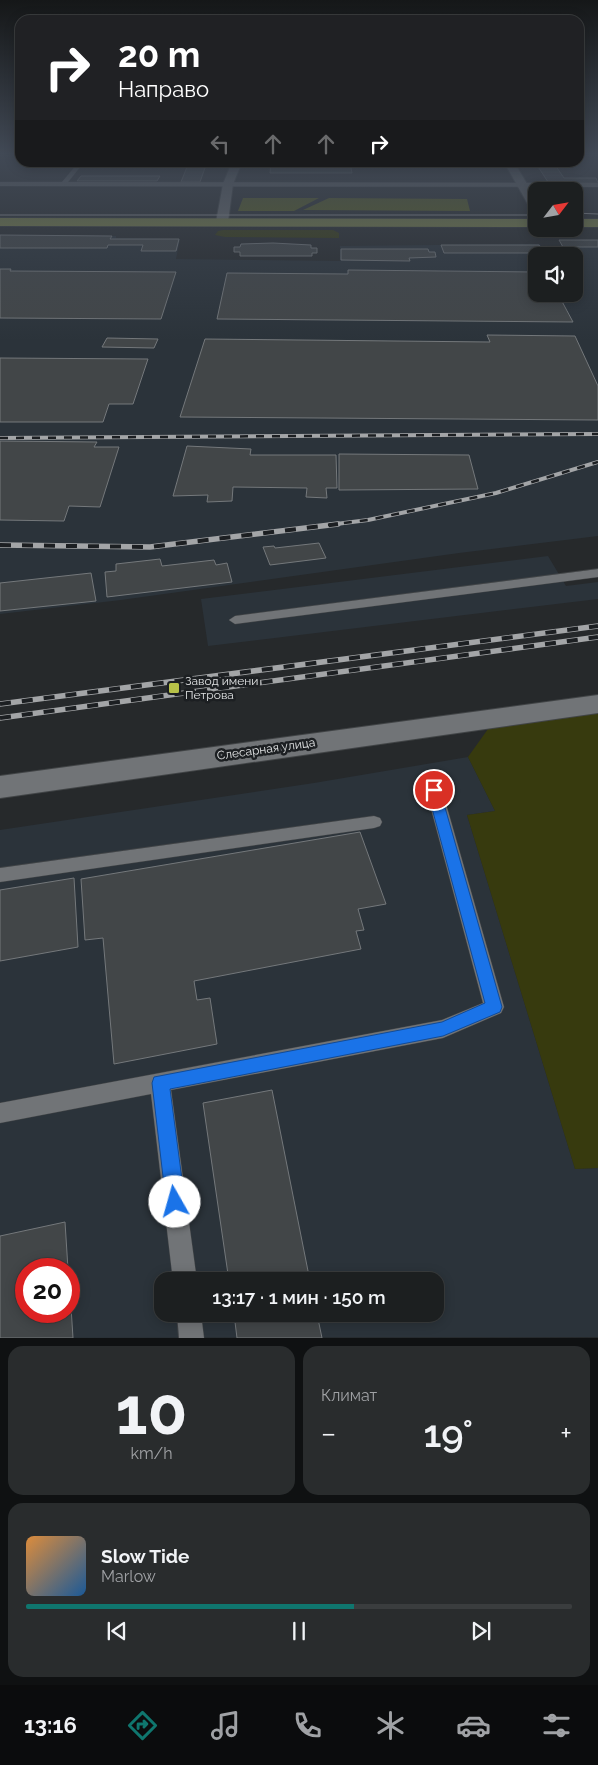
<!DOCTYPE html>
<html lang="ru">
<meta charset="utf-8">
<style>
body{margin:0;font-family:Raleway,sans-serif;background:#292c2d;color:#f1f3f6;height:100vh;display:flex;flex-direction:column;font-size:19px;white-space:nowrap}
*{box-sizing:border-box;margin:0}
p{font-size:16px;color:#a0a2a5}
.icon{flex:none;width:28px;height:28px;fill:none;stroke:currentColor;stroke-width:2;stroke-linecap:round;stroke-linejoin:round}
.map{position:relative;height:1338px;overflow:hidden}
.panel{display:flex;flex-direction:column;gap:8px;padding:8px;background:#0f1112;flex:1}
.panel>*{flex:none}
.banner{position:absolute;left:15px;top:15px;width:569px;height:152px;border-radius:15px;box-shadow:0 2px 12px #0003,0 0 0 1px #3a3d3e;background:#202124;color:#fff;overflow:hidden}
.needle{width:32px;rotate:59deg}
.tools{position:absolute;left:528px;top:182px;display:grid;gap:10px}
.tools a{display:grid;place-items:center;width:55px;height:55px;border-radius:10px;background:#1c1f20;box-shadow:0 2px 12px #0003,0 0 0 1px #3a3d3e;font-size:25px}
.speed{position:absolute;left:15px;top:1258px;display:flex;gap:10px;font-size:25px;font-weight:700;text-align:center}
.speed>*{display:grid;place-content:center;width:65px;height:65px;border-radius:50%;background:#1c1f20;box-shadow:0 2px 12px #0003,0 0 0 1px #3a3d3e;line-height:1}
.speed .limit{border:8px solid #d22;background:#fff;color:#111}
.pin{position:absolute;display:grid;place-items:center;width:42px;height:42px;color:#fff;margin:-21px;border:2px solid #fff;border-radius:50%;box-shadow:0 1px 5px #0007}
.me{position:absolute;width:55px;margin:-28px;rotate:353deg;stroke-linejoin:round;filter:drop-shadow(0 0 4px #0008)}
.turn{display:flex;align-items:center;gap:18px;height:105px;padding:0 20px;font-size:22px}
.turn .icon{width:65px;height:65px;stroke-width:2.5}
.turn b{display:block;font-size:35px;line-height:42px}
.lanes{display:flex;align-items:center;height:48px;padding:0 20px;background:#0003;justify-content:center;gap:25px;direction:ltr}
.lanes .off{opacity:.35}
.big{font-size:38px;font-weight:600;line-height:1.1}
.panel .widget{flex:1;display:flex;flex-direction:column;justify-content:center;gap:8px;min-width:0;padding:0 18px;border-radius:15px;background:#292c2d}
.panel .dial{align-items:center;gap:0}
.dial b{font-size:65px;line-height:1}
.song{display:flex;align-items:center;gap:15px}
.cover{width:60px;height:60px;border-radius:8px;background:linear-gradient(135deg,hsl(30 70% 55%),hsl(210 70% 35%))}
.played{height:5px;border-radius:2px;background:linear-gradient(90deg,#0f766e 60%,#3a3d3e 60%)}
.keys{display:flex;justify-content:space-around;direction:ltr}
.heat{display:flex;justify-content:space-between;align-items:center;font-size:28px;direction:ltr}
.panel .tiles{flex:1;display:grid;gap:8px;grid-template-columns:1fr 1fr}
.widget:last-child{grid-column:span 2}
.trip{position:absolute;left:154px;top:1272px;width:290px;height:50px;border-radius:15px;background:#1c1f20;box-shadow:0 2px 12px #0003,0 0 0 1px #3a3d3e;font-weight:600;line-height:50px;text-align:center}
.menu{display:flex;height:80px;justify-content:space-around;align-items:center;background:#0b0c0d;color:#a0a2a5}
.menu .icon{width:35px;height:35px}
.menu .active{color:#0f766e}
.menu b{font-size:22px;color:#f1f3f6}
.map>svg:first-child{display:block}
.built{fill:#2b333a;fill-rule:evenodd}
.green{fill:#373a0e}
.forest{fill:#606618}
.building{fill:#424648;stroke:#74787b}
.lines{fill:none;stroke-linecap:round;stroke-linejoin:round}
.lane-casing{stroke:#414446;stroke-width:1}
.street-casing{stroke:#414446;stroke-width:2}
.primary-casing{stroke:#414446;stroke-width:1}
.lane{fill:#717477;fill-rule:evenodd}
.street{fill:#717477;fill-rule:evenodd}
.primary{fill:#818848;fill-rule:evenodd}
.tram{stroke:#a3a5a7;stroke-width:1}
.rail-far1-casing{stroke:#a3a5a7;stroke-width:4}
.rail-casing{stroke:#a3a5a7;stroke-width:5.5}
.rail-far1{stroke:#1c1f22;stroke-width:2.5;stroke-dasharray:8;stroke-linecap:butt}
.rail{stroke:#1c1f22;stroke-width:4;stroke-dasharray:11;stroke-linecap:butt}
.route{fill:#1a73e8;stroke:#114b97}
.poi-dot{fill:#b7c148;stroke:#1c1f22;stroke-width:2}
.labels{text-anchor:middle;stroke-width:5;stroke-linejoin:round;paint-order:stroke}
.poi-label{font-size:12px;fill:#e1e3e4;stroke:#1c1f22;text-anchor:start}
.street-label{font-size:12px;fill:#e1e3e4;stroke:#1c1f22}
</style>
<div class="map">
<svg width="598" height="1338" viewBox="0 0 598 1338">
<rect width="100%" height="100%" fill="#26292b"/>
<g class="built">
<path d="M0,235l112,1h4v2l64,1 -4,20 164,2v-15l200,-2 1,2h21l-3,-6h39v296l-139,17 -338,47 -121,14zM536,256h38v38h-38z"/>
<polygon points="548,556 566,586 598,582 598,599 208,646 201,599"/>
<path d="M468,757l27,54 -28,4 108,354 23,-1v169l-598,1v-508l314,-47zM26,1269h43v42h-43zM162,1281h273v33h-273z"/>
</g>
<g class="green">
<polygon points="223,230 333,230 339,233 339,238 225,237 215,235 218,231"/>
<polygon points="598,713 598,1168 575,1169 467,815 495,811 468,757 488,729"/>
</g>
<g class="forest">
<polygon points="243,198 319,198 294,211 238,211"/>
<polygon points="329,198 467,199 470,211 303,210"/>
</g>
<g class="building">
<polygon points="189,162 207,162 200,182 181,182"/>
<polygon points="535,162 553,162 564,178 596,178 598,183 548,182"/>
<polygon points="271,163 350,163 352,173 270,173"/>
<polygon points="81,176 160,176 157,181 77,181"/>
<polygon points="0,235 112,236 110,239 179,239 176,251 141,251 143,245 108,245 107,248 0,248"/>
<polygon points="559,240 598,240 598,247 563,247"/>
<polygon points="273,243 311,245 311,248 317,248 317,253 312,253 312,256 240,256 240,252 234,252 234,247 240,247 241,244"/>
<polygon points="441,245 539,245 544,253 444,253"/>
<polygon points="341,249 428,249 429,252 435,252 436,257 409,258 410,261 341,260"/>
<polygon points="0,269 11,269 10,271 176,272 161,319 0,318"/>
<polygon points="348,270 536,272 536,294 558,294 573,322 217,319 227,273 348,274"/>
<polygon points="487,335 575,336 598,386 598,420 180,417 205,339 490,342"/>
<polygon points="107,338 158,339 154,348 102,347"/>
<polygon points="0,358 148,359 133,404 109,404 103,422 0,422"/>
<polygon points="0,441 97,442 94,447 119,447 100,507 69,506 64,521 0,520"/>
<polygon points="187,446 251,449 250,455 336,455 337,488 326,488 327,498 306,497 307,488 233,487 232,501 207,502 208,495 173,496"/>
<polygon points="339,454 469,455 478,489 339,490"/>
<polygon points="319,543 326,558 270,565 263,547 274,546 275,548"/>
<polygon points="160,559 162,566 214,560 216,565 227,563 232,582 107,597 105,572 116,571 116,564"/>
<polygon points="91,573 96,601 0,611 0,583"/>
<polygon points="360,832 386,904 358,909 364,930 356,931 361,949 194,981 197,1000 210,998 217,1044 114,1064 103,938 85,940 81,879"/>
<polygon points="74,878 78,947 0,961 0,890"/>
<polygon points="272,1090 310,1281 229,1281 203,1103"/>
<polygon points="65,1222 68,1269 26,1269 26,1311 69,1311 69,1276 73,1338 0,1338 0,1236"/>
<polygon points="234,1314 317,1314 322,1338 237,1338"/>
</g>
<g class="lines">
<defs>
<g id="lane">
<polygon points="79,162 84,162 68,182 598,183 598,187 0,186 0,182 62,182"/>
<polygon points="598,569 598,577 235,624 229,620 235,616"/>
<polygon points="434,784 440,786 442,790 504,1007 501,1013 443,1038 171,1090 197,1281 173,1281 151,1094 0,1123 0,1103 442,1020 483,1003 426,790 428,786"/>
<polygon points="374,816 380,818 382,822 380,826 374,828 0,882 0,868"/>
<polygon points="177,1314 201,1314 204,1338 179,1338"/>
</g>
<g id="street">
<polygon points="232,162 242,162 233,184 228,222 222,226 216,222 223,184"/>
<polygon points="504,162 514,162 536,199 536,211 530,208"/>
<polygon points="598,695 598,713 0,798 0,776"/>
</g>
<g id="primary">
<polygon points="0,218 536,219 536,227 0,226"/>
<rect x="574" y="219" width="24" height="8"/>
</g>
</defs>
<use href="#lane" class="lane-casing"/>
<use href="#street" class="street-casing"/>
<use href="#primary" class="primary-casing"/>
<use href="#lane" class="lane"/>
<use href="#street" class="street"/>
<use href="#primary" class="primary"/>
<g class="tram">
<polyline points="574,213 598,214"/>
<polyline points="0,215 536,215"/>
</g>
<defs>
<g id="rail-far1">
<polyline points="0,438 598,434"/>
<polyline points="328,525 368,520 496,493 598,462"/>
</g>
<g id="rail">
<polyline points="0,545 150,547 338,524"/>
<polyline points="0,704 598,626"/>
<polyline points="0,718 598,637"/>
</g>
</defs>
<use href="#rail-far1" class="rail-far1-casing"/>
<use href="#rail" class="rail-casing"/>
<use href="#rail-far1" class="rail-far1"/>
<use href="#rail" class="rail"/>
</g>
<linearGradient id="sky" x2="0" y2="1"><stop stop-color="#151718"/><stop offset="0.45" stop-color="#414955"/><stop offset="1" stop-color="#414955" stop-opacity="0"/></linearGradient>
<rect width="598" height="341" fill="url(#sky)"/>
<polygon class="route" points="434,785 438,787 440,790 502,1007 500,1012 443,1036 170,1089 185,1202 182,1208 175,1211 169,1208 166,1202 152,1083 154,1077 442,1022 485,1003 427,790 429,787"/>
<rect class="poi-dot" x="168" y="682" width="12" height="12" rx="2.5"/>
<g class="labels">
<g class="poi-label">
<text x="185" y="685">Завод имени<tspan x="185" dy="14">Петрова</tspan></text>
</g>
<g class="street-label">
<text transform="translate(266 749) rotate(-8)" y="4">Слесарная улица</text>
</g>
</g>
</svg>
<div class="tools">
<a><svg class="needle" viewBox="-14 -14 28 28"><path d="M0-13l5 13h-10z" fill="#e53935"/><path d="M0 13l5-13h-10z" fill="#a0a2a5"/></svg></a>
<a><svg class="icon" aria-label="sound" viewBox="0 0 24 24"><path d="M4 9h4l5-4v14l-5-4H4zM17 9q2 3 0 6"/></svg></a>
</div>
<div class="speed"><div class="limit">20</div></div>
<div class="pin" style="left:434px;top:790px;background:#d93025"><svg class="icon" aria-label="arrive" viewBox="0 0 24 24"><path d="M6 21V4h12l-3 4 3 4H6"/></svg></div>
<svg class="me" style="left:175px;top:1202px" viewBox="-20 -20 40 40"><circle r="19" fill="#fff"/><path d="M0-13L10 11 0 6-10 11z" fill="#1a73e8"/></svg>
<div class="trip">13:17 · 1 мин · 150 m</div>
<div class="banner">
<div class="turn"><svg class="icon" aria-label="right" viewBox="0 0 24 24"><path d="M7 20v-9h11M14 6l5 5-5 5"/></svg><div><b>20 m</b>Направо</div></div>
<div class="lanes"><svg class="icon off" aria-label="left" viewBox="0 0 24 24"><path d="M17 20v-9H6M10 6l-5 5 5 5"/></svg><svg class="icon off" aria-label="ahead" viewBox="0 0 24 24"><path d="M12 20V5M6 11l6-6 6 6"/></svg><svg class="icon off" aria-label="ahead" viewBox="0 0 24 24"><path d="M12 20V5M6 11l6-6 6 6"/></svg><svg class="icon" aria-label="right" viewBox="0 0 24 24"><path d="M7 20v-9h11M14 6l5 5-5 5"/></svg></div>
</div>
</div>
<section class="panel">
<div class="tiles">
<div class="widget dial"><b>10</b><p>km/h</p></div>
<div class="widget"><p>Климат</p>
<div class="heat"><a>−</a><b class="big">19°</b><a>+</a></div>
</div>
<div class="widget">
<div class="song"><i class="cover"></i><div><b>Slow Tide</b><p>Marlow</p></div></div>
<div class="played"></div>
<div class="keys"><svg class="icon" aria-label="previous" viewBox="0 0 24 24"><path d="M18 5L8 12l10 7zM5 5v14"/></svg><svg class="icon" aria-label="pause" viewBox="0 0 24 24"><path d="M8 5v14M16 5v14"/></svg><svg class="icon" aria-label="next" viewBox="0 0 24 24"><path d="M6 5l10 7-10 7zM19 5v14"/></svg></div>
</div>
</div>
</section>
<nav class="menu">
<b>13:16</b>
<svg class="icon active" aria-label="directions" viewBox="0 0 24 24"><path d="M12 3l9 9-9 9-9-9zM9 14v-3h6M13 9l2 2-2 2"/></svg>
<svg class="icon" aria-label="music" viewBox="0 0 24 24"><path d="M9 18V5l10-2v13"/><circle cx="6" cy="18" r="3"/><circle cx="16" cy="16" r="3"/></svg>
<svg class="icon" aria-label="phone" viewBox="0 0 24 24"><path d="M5 4h4l2 5-3 2q2 4 5 5l2-3 5 2v4C11 20 4 13 5 4z"/></svg>
<svg class="icon" aria-label="climate" viewBox="0 0 24 24"><path d="M12 3v18M4 7l16 10M4 17L20 7"/></svg>
<svg class="icon" aria-label="car" viewBox="0 0 24 24"><path d="M5 17H2v-5l4-1 3-4h7l3 4 3 1v5h-3M9 17h6M6 11h13"/><circle cx="7" cy="17" r="2"/><circle cx="17" cy="17" r="2"/></svg>
<svg class="icon" aria-label="filters" viewBox="0 0 24 24"><path d="M4 7h16M4 17h16"/><circle cx="9" cy="7" r="2"/><circle cx="15" cy="17" r="2"/></svg>
</nav>
